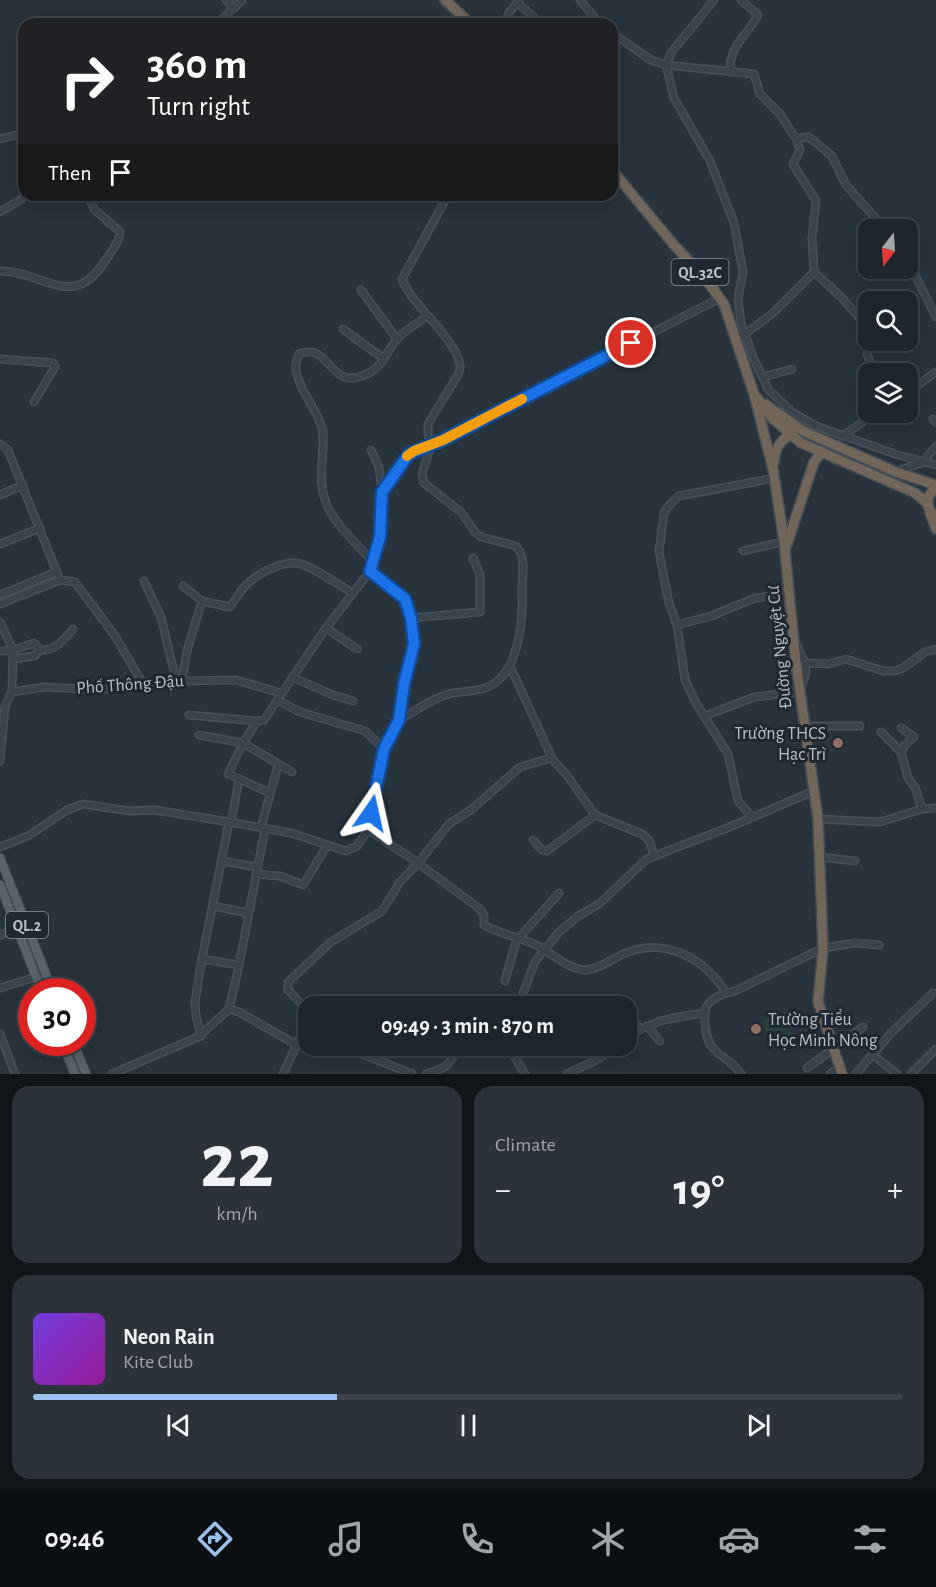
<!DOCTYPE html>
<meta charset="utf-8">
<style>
body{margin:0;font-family:"Alegreya Sans",sans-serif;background:#2b3239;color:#f1f3f6;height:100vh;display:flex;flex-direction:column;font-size:22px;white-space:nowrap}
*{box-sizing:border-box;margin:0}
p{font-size:20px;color:#a1a5aa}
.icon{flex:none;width:33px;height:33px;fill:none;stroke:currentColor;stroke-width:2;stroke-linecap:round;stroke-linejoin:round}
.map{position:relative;height:1074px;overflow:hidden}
.sheet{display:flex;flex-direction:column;gap:12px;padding:12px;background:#101519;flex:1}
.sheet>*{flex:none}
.top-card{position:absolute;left:18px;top:18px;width:600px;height:183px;border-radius:18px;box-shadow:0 3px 15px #0003,0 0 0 2px #3c4349;background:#202124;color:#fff;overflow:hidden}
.needle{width:39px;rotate:197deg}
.fabs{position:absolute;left:858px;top:219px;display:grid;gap:12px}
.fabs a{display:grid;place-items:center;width:60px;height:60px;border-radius:12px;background:#1e262d;box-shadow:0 3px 15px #0003,0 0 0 2px #3c4349;font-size:30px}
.speed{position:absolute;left:18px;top:978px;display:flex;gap:12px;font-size:30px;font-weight:700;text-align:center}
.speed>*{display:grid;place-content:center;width:78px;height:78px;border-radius:50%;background:#1e262d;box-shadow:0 3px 15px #0003,0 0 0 2px #3c4349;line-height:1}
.speed .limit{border:9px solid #d22;background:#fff;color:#111}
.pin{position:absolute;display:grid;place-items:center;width:51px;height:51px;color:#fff;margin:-26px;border:3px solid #fff;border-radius:50%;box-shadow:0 2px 6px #0007}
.me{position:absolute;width:66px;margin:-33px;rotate:11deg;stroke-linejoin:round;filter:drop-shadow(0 0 4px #0008)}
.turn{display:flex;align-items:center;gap:21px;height:126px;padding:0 30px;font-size:27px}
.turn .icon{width:78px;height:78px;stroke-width:2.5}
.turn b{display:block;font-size:42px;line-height:51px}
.then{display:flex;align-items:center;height:57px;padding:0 30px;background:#0003;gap:12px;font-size:22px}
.big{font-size:45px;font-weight:600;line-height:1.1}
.sheet .widget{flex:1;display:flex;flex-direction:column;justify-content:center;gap:9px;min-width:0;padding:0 21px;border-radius:18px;background:#2b3239}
.sheet .dial{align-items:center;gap:0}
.dial b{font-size:78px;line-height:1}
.song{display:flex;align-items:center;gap:18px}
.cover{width:72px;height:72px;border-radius:9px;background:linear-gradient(135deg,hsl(260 70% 55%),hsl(300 70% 35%))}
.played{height:6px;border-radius:3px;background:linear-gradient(90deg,#99c1eb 35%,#3c4349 35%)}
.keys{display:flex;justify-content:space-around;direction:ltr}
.heat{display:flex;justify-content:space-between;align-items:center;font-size:33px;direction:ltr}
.sheet .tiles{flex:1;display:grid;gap:12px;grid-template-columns:1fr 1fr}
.widget:last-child{grid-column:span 2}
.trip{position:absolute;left:298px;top:996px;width:339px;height:60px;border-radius:18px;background:#1e262d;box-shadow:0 3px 15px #0003,0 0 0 2px #3c4349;font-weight:600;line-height:60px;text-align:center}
.menu{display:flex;height:96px;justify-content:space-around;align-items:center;background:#0c0f12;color:#a1a5aa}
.menu .icon{width:42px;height:42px}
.menu .selected{color:#99c1eb}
.menu b{font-size:27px;color:#f1f3f6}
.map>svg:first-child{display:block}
.green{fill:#2a3d3d}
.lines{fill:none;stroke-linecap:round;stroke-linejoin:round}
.minor-casing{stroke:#485059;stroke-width:9}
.major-casing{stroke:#485059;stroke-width:10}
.highway-casing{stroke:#464f57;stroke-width:12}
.minor{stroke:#3b444c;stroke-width:6}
.major{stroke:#5a636c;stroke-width:8}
.highway{stroke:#716659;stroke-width:9}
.route-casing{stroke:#114b97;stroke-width:15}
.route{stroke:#1a73e8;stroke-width:10}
.slow{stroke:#f59e0b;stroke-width:10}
.education-dot{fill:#8d6e63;stroke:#202932;stroke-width:2}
.labels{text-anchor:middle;stroke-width:6;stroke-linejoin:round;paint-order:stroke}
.shield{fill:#202932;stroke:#8a929a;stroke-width:1.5}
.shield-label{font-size:16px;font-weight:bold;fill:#b8bfc7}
.street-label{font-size:18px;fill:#b8bfc7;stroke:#202932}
.poi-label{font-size:18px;fill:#b8bfc7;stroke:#202932;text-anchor:end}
</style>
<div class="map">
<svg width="936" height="1074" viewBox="0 0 936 1074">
<rect width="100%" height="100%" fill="#28333c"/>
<polygon class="green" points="786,1011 796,1039 772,1048 761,1020"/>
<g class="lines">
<defs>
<g id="minor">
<polyline points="226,0 234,8"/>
<polyline points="580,0 600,24"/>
<polyline points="714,0 671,53 666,65 754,74 760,94 780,114 794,136 797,138 809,137 832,156 846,185 886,230"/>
<polyline points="517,2 541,24"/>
<polyline points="217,24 242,0"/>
<polyline points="505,24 509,13 519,0"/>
<polyline points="612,33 651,60 666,65 674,98 710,161 734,223 743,272 738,299 741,323 753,357 768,389 792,412 816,426 895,454 936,465"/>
<path d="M730,72c0,-29 16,-34 28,-57l-17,-15"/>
<polyline points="796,138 800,150 793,164 816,201 812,238 814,272 842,298 868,328"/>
<polyline points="0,139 24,133"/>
<polyline points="0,212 28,195"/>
<polyline points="908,261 936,317"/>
<path d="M0,271c44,0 73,41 105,-10 6,-10 14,-17 15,-29l-25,-22 -8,-15"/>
<polyline points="361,290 397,339"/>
<polyline points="343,329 384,359"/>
<polyline points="737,340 773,313 814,272"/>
<polyline points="873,340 867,355 876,374"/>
<polyline points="0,359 53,363 55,367 34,402"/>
<polyline points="763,377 792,369"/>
<polyline points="908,392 936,372"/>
<polyline points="933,419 936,422"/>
<polyline points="842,436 878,412"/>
<polyline points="0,444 8,450 60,580"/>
<polyline points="371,450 379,467 382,492"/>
<polyline points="923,462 936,446"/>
<polyline points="897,471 924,462"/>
<polyline points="0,495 23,485"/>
<polyline points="0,544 40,528"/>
<polyline points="743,551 787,541"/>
<path d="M374,563c-16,-18 -38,-37 -47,-58 -10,-22 -3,-47 -4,-70 -1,-25 -38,-56 -24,-81 34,-13 28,42 72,18 13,-8 17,-23 26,-33 8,-9 21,-16 30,-23"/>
<polyline points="144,581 161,617 176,680"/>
<path d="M183,586l19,15 28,6c6,-8 10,-16 17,-23 13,-12 39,-26 57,-19 17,7 33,19 49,28"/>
<polyline points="0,595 56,572"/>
<polyline points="0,604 60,580 75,582 115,636 142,682"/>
<polyline points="411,618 480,612 480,575 473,558"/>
<polyline points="0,622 13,650 12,692"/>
<polyline points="677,625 711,616 755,598 790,594"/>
<polyline points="326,628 357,649"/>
<polyline points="795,642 805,663"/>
<path d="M0,651l13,-1 21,-7 6,7c16,1 23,-10 33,-21"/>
<polyline points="14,659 34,656 40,650"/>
<polyline points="510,666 553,760 566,774 595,815 642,834 649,840 654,856"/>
<polyline points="292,677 333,695 353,701"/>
<polyline points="182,679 188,647 202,601"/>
<polyline points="277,700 300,712 365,731 384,749"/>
<polyline points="189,715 257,721 264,720 326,628 370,571 380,537 382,492 409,454 443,440 720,298"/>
<polyline points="705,716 754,697 800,692 806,672 805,663 828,664 846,659 883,671 895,671 903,668 925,652 936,649"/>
<path d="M399,720c14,-8 27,-17 41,-23 14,-7 30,-4 45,-9 33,-11 38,-64 37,-93 -1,-17 6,-36 -6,-49l-35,-9 -6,-5 -14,-20 -37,-29 -2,-9 9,-29 -3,-11v-10l31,-51c10,-24 -49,-68 -57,-94l46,-84"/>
<polyline points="257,721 243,743 228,774 270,793"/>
<polyline points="804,726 860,726"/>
<polyline points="901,728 914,737 905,745 901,752 908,778 915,787 922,809"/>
<polyline points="881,732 901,752"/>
<polyline points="199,735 243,743 292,772"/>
<polyline points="0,761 5,706 12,692 45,687 101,690 118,687 130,682 236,680 281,693"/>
<polyline points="752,817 738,801 728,754 696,703 685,680 677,625 669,603 659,552 664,513 670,504 679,496 775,478"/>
<polyline points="818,819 880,822 922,809 936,808"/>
<polyline points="231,823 239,779"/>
<polyline points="261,828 278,765"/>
<path d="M368,830l43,28 69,51 4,6v10c16,9 35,12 52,20 15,7 31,24 49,25 13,0 27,-11 38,-16 41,-18 82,4 103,39l9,-2 88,-43 32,-5 24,2"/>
<polyline points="533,840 542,850 547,851 595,815"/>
<polyline points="0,847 28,836 67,810 83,804 130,811 155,810 229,822 291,833 346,851 357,846 368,830 384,749 399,720 404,684 414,644 411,618 405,599 370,571"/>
<polyline points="820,857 855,861"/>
<polyline points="222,861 257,867"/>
<polyline points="256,874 280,876 303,885 327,846"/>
<polyline points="213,906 248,913"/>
<polyline points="0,935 17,928"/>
<polyline points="518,939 559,893"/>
<polyline points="202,959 239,965"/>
<polyline points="505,981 517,938"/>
<polyline points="0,988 36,977"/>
<path d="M726,993c-22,8 -23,16 -20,37 1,7 2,13 7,18 8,10 21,14 28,26"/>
<polyline points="620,1000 625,1006"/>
<polyline points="518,1006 535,962 544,950 559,932 578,916 599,904 647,859 732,826 814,791"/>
<polyline points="229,1009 238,970 265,829"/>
<polyline points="627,1010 640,1029"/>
<polyline points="309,1012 288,990 288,982 331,942 382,911 400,882 418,863 449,824 472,809 520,767 551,758"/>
<polyline points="647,1026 660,1041"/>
<polyline points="0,1034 15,1074"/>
<polyline points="201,1036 196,1016 195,1002 200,969 229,822"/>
<path d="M627,1038c27,-19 45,-20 77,-25"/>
<polyline points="342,1046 412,1074"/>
<polyline points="508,1046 525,1074"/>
<polyline points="873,1055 897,1074"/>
<polyline points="807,1068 863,1027"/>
<polyline points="112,1074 198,1037 229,1009 239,1012 297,1045"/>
<polyline points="283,1074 303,1031 309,1031"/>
<path d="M426,1074c19,-5 25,-9 32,-28"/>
<polyline points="567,1074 598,1059 617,1046"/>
<polyline points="830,1074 840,1067"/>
<polyline points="856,1074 890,1034 933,993"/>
<polyline points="911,1074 936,1049"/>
</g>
<g id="major">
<polyline points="0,858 53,992"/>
<polyline points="0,885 42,992"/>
<polyline points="62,1042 75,1074"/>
<polyline points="73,1042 86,1074"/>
</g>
<g id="highway">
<polyline points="445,0 471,24"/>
<polyline points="612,170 674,245 705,278 724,304 754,394 772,418 801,443 915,493 927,503"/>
<polyline points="754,394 773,469 784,541 796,663 818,819 823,948 818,1002 842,1074"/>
<polyline points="765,404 803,431 896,472 936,485"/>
<path d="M774,462c1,-14 6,-23 19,-28"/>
<path d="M936,488c-11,8 -11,20 0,29"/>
<polyline points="930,513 936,529"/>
<polyline points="786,547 814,462 822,452"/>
</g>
</defs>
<use href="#minor" class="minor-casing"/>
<use href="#major" class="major-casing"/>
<use href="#highway" class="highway-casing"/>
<use href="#minor" class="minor"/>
<use href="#major" class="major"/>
<use href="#highway" class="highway"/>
</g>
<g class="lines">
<defs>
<polyline id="route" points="371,813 384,749 399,720 404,684 414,644 411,618 405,599 370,571 380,537 382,492 409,454 443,440 631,343"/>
</defs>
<use href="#route" class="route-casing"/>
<use href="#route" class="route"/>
<polyline class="slow" points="407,456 414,451 443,440 522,399"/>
</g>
<g class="education-dot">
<circle cx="838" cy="743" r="6"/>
<circle cx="756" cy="1029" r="6"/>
</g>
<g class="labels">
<g class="shield">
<rect x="671.5" y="259" width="57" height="26" rx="4.5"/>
<rect x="6" y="912" width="42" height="26" rx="4.5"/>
</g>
<g class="shield-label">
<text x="700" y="278">QL.32C</text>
<text x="27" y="931">QL.2</text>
</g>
<g class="street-label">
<text transform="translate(779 647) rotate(-96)" y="6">Đường Nguyệt Cư</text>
<text transform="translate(130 684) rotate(-4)" y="6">Phố Thông Đậu</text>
</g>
<g class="poi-label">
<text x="826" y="739">Trường THCS<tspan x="826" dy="21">Hạc Trì</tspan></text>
<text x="768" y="1025" text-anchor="start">Trường Tiểu<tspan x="768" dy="21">Học Minh Nông</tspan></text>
</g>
</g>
</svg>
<div class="fabs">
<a><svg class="needle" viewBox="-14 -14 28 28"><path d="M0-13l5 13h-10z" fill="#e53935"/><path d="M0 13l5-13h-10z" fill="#a1a5aa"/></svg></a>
<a><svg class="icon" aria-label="search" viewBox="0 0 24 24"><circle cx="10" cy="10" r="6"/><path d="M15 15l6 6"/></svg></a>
<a><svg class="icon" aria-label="layers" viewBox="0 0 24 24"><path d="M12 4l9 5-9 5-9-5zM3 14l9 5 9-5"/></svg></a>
</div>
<div class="speed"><div class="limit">30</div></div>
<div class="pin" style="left:631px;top:343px;background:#d93025"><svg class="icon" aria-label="arrive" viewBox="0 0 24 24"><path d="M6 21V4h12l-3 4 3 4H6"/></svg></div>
<svg class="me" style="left:371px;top:813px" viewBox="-20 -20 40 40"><path d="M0-17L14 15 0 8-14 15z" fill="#1a73e8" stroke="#fff" stroke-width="4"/></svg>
<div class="trip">09:49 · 3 min · 870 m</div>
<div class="top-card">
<div class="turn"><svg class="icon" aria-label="right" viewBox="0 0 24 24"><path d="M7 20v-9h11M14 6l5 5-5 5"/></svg><div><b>360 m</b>Turn right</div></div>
<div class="then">Then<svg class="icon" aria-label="arrive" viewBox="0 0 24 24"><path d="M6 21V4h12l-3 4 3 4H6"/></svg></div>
</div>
</div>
<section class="sheet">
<div class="tiles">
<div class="widget dial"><b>22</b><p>km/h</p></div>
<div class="widget"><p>Climate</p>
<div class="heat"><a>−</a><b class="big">19°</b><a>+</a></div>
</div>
<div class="widget">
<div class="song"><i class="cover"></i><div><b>Neon Rain</b><p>Kite Club</p></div></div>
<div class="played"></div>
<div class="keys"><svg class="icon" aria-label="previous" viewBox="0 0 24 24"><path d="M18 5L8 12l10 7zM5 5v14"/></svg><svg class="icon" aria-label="pause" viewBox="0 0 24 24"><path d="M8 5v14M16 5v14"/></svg><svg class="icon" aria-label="next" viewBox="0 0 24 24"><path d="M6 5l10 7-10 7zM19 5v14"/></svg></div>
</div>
</div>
</section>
<nav class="menu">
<b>09:46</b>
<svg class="icon selected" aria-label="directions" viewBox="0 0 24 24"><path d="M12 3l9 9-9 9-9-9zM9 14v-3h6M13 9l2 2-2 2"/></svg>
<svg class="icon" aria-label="music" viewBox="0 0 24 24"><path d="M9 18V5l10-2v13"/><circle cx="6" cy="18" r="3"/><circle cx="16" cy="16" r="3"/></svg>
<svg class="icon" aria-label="phone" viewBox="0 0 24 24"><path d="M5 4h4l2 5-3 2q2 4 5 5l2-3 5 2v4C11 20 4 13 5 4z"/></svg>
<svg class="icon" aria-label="climate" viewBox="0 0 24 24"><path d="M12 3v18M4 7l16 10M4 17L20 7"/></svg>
<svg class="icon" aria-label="car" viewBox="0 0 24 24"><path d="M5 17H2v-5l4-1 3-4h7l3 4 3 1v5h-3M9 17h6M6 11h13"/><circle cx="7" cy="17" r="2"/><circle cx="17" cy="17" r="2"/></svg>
<svg class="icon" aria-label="filters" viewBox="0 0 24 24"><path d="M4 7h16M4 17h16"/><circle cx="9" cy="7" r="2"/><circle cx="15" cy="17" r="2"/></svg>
</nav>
